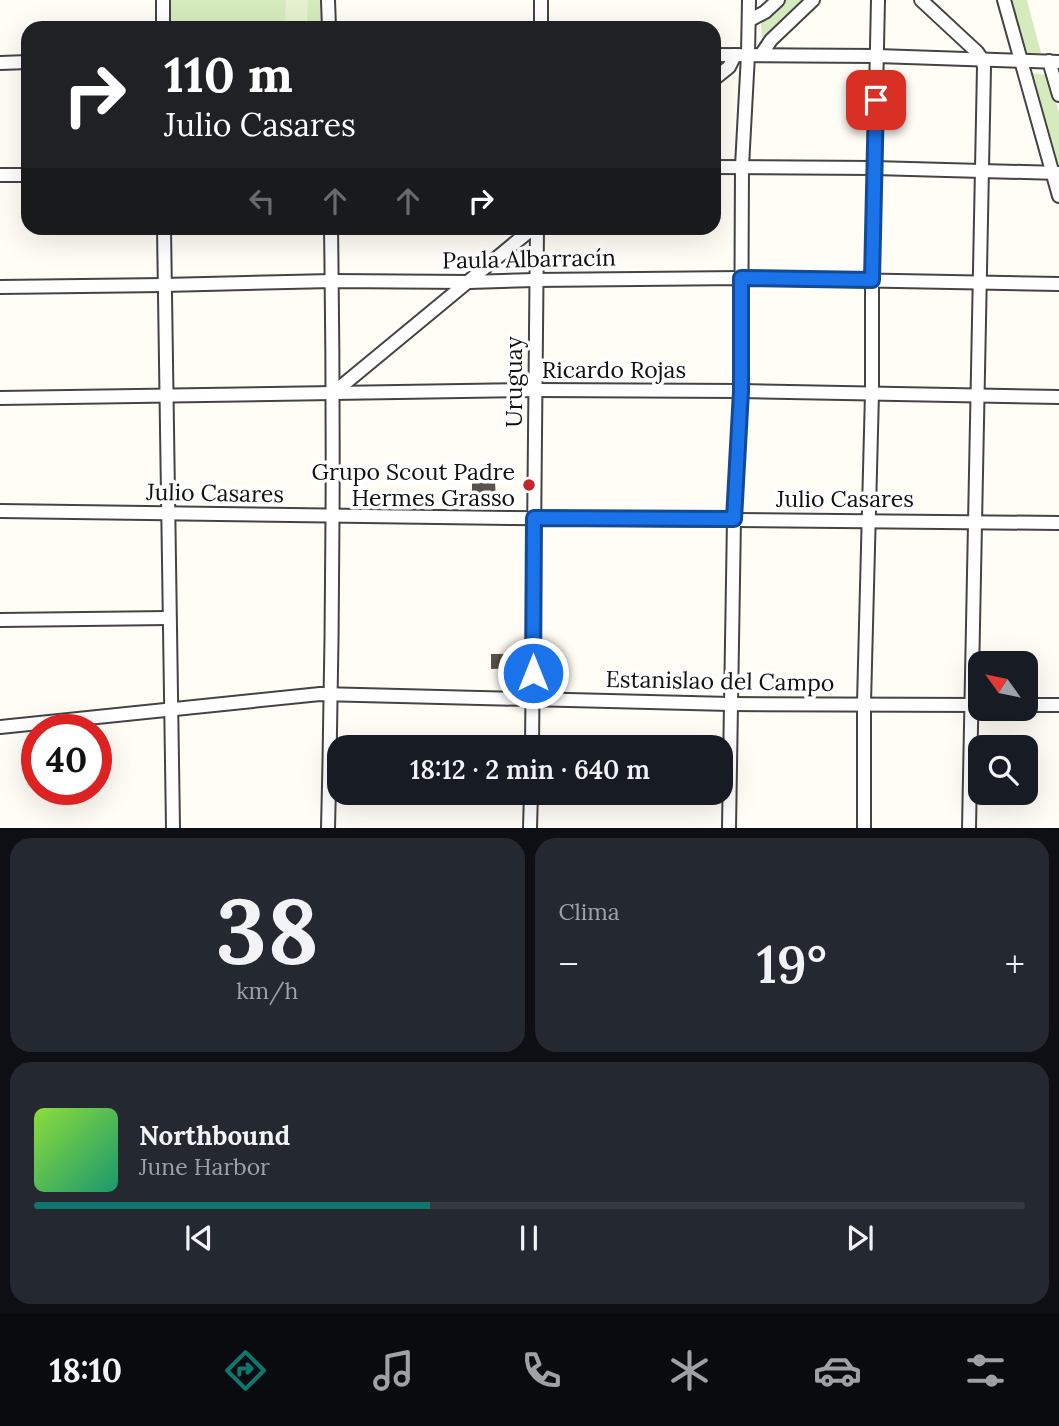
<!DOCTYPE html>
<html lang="es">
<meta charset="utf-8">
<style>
body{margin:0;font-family:Lora,serif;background:#242831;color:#f1f3f6;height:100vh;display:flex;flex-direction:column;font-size:26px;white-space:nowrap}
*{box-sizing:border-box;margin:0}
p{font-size:23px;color:#9ea1a6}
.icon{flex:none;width:38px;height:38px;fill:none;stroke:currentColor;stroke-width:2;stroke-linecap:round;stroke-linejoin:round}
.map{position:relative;height:828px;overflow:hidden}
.panel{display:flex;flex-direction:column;gap:10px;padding:10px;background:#0d0f14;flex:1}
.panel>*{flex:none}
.banner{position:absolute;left:21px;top:21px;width:700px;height:214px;border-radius:21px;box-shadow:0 7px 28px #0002;background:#202124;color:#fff;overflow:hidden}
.needle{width:46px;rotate:303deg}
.buttons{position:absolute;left:968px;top:651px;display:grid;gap:14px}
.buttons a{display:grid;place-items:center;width:70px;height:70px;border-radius:14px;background:#171b24;box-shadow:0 7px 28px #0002;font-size:35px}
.speed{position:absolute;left:21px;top:714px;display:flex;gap:14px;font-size:35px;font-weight:700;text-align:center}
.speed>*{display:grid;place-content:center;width:91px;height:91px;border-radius:50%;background:#171b24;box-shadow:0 7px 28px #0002;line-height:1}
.speed .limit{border:10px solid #d22;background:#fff;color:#111}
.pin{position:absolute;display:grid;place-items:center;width:60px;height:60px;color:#fff;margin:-30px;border-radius:14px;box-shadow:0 4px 10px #0006}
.me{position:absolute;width:77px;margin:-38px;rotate:0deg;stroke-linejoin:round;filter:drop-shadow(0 0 5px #0008)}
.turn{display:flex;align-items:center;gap:24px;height:147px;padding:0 28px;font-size:32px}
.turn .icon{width:91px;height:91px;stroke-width:2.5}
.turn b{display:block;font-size:49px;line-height:60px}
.lanes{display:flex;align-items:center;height:66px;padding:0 28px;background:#0003;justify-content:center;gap:35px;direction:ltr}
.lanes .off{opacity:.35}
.big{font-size:52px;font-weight:600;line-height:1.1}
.panel .widget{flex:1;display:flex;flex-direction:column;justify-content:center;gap:10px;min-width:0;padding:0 24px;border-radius:21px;background:#242831}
.panel .dial{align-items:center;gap:0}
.dial b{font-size:91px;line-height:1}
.song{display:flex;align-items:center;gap:21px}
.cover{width:84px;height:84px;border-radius:10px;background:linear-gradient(135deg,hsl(90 70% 55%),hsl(160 70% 35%))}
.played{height:7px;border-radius:4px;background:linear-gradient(90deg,#0f766e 40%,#363941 40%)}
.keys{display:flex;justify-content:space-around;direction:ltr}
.heat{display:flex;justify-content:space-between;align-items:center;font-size:38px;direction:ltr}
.panel .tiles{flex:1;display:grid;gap:10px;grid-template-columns:1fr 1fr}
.widget:last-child{grid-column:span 2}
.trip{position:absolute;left:327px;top:735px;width:406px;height:70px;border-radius:21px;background:#171b24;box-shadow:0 7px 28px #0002;font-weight:600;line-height:70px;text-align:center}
.menu{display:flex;height:112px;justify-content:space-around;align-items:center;background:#090b0e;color:#9ea1a6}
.menu .icon{width:49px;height:49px}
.menu .current{color:#0f766e}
.menu b{font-size:32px;color:#f1f3f6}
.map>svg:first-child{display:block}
.green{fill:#d5ebbd}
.pitch{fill:#e6f2cf}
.building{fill:#5a524d}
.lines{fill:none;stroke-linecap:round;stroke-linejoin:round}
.minor-casing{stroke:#444;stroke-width:16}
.minor{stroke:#fff;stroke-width:12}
.route-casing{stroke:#114b97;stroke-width:18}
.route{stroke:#1a73e8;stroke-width:12}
.poi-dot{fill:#c4262e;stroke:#fff;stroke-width:2.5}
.labels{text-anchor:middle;stroke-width:7;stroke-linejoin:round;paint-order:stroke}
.street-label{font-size:23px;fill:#111;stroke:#fff}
.poi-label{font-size:23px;fill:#111;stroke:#fff;text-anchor:end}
</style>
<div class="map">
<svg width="1059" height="828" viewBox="0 0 1059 828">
<rect width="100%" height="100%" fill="#fffdf5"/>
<g class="green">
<polygon points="163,0 328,0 329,28 163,28"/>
<polygon points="786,0 807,0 775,31 762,37 761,24"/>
<polygon points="1010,0 1027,0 1041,53 1027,53"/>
<polygon points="1032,73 1048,75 1059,112 1059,167"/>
</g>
<polygon class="pitch" points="286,0 308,0 307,23 285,23"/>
<g class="building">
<polygon points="472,482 495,482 496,498 472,498"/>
<polygon points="491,654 514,654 513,668 491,669"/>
</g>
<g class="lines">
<defs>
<g id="minor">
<polyline points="163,0 163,28"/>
<polyline points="328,0 329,28"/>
<path d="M921,0l56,52 5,7 2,8c-6,253 -10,507 -15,761"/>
<polyline points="1004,0 1059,196"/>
<polyline points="750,20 765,12 778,0"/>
<polyline points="541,28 541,0"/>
<polyline points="714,55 877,56 1059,62"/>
<polyline points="761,55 771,40 813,0"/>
<polyline points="1049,61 1059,95"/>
<polyline points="0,63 28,62"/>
<polyline points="714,79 729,67 735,55"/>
<polyline points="714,167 874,168 1059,173"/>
<polyline points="0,175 28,175"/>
<polyline points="164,228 173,828"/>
<polyline points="0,287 164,285 332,281 469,282 535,280 741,278 1059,284"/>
<polyline points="332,394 533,228"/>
<polyline points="0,398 535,390 741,391 1059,397"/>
<polyline points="0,511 511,518 1059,523"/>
<polyline points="0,620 169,618"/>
<polyline points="1026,705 1059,705"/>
<polyline points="0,727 320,694 730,704 980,705"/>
<polyline points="532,747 537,228"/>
<path d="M328,828c5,-201 6,-400 3,-600"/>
<polyline points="530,828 531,793"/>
<polyline points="729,828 734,519 741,391 742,166 748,55 749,0"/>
<polyline points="864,828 864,703 872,393 872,280 878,0"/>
</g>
</defs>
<use href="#minor" class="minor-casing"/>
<use href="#minor" class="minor"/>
</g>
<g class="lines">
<defs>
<polyline id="route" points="533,673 534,518 734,519 741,391 741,278 872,280 876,100"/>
</defs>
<use href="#route" class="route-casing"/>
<use href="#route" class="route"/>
</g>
<circle class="poi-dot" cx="529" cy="485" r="7"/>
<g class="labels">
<g class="street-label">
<text transform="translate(529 259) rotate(-1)" y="8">Paula Albarracín</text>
<text x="614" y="378">Ricardo Rojas</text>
<text transform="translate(514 382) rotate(-90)" y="8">Uruguay</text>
<text transform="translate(215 493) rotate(1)" y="8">Julio Casares</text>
<text x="845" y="507">Julio Casares</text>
<text transform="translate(720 681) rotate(1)" y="8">Estanislao del Campo</text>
</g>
<g class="poi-label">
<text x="515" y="480">Grupo Scout Padre<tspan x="515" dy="26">Hermes Grasso</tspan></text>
</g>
</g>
</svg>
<div class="buttons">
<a><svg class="needle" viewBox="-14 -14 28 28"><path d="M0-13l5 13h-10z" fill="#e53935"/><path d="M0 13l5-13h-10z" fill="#9ea1a6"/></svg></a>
<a><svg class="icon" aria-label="search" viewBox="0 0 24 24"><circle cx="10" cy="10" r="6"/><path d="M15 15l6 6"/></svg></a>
</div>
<div class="speed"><div class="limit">40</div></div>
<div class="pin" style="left:876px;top:100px;background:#d93025"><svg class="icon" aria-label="arrive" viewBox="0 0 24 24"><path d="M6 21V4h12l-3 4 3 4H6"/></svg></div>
<svg class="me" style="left:533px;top:673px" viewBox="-20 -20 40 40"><circle r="17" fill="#1a73e8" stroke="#fff" stroke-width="3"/><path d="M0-11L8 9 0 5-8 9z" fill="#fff"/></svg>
<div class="trip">18:12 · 2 min · 640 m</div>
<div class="banner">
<div class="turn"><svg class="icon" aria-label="right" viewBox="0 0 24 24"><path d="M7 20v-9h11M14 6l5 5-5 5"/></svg><div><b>110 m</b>Julio Casares</div></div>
<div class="lanes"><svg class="icon off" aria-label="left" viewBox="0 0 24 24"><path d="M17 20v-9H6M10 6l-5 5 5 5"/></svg><svg class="icon off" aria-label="ahead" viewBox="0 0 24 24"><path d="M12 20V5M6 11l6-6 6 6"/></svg><svg class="icon off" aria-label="ahead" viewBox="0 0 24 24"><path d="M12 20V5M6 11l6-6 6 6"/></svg><svg class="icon" aria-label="right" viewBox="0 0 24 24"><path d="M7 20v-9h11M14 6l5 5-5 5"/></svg></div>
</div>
</div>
<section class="panel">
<div class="tiles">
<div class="widget dial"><b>38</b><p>km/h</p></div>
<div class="widget"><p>Clima</p>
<div class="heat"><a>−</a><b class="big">19°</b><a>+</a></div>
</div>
<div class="widget">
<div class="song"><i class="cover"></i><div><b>Northbound</b><p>June Harbor</p></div></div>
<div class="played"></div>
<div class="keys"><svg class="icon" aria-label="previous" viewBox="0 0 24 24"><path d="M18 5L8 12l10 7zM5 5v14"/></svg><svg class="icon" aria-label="pause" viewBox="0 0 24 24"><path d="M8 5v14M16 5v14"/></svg><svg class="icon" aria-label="next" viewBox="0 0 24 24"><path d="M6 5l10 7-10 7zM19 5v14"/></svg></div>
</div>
</div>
</section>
<nav class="menu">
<b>18:10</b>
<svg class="icon current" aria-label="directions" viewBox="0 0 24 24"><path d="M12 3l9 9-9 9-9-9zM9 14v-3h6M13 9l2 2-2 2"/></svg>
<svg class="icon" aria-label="music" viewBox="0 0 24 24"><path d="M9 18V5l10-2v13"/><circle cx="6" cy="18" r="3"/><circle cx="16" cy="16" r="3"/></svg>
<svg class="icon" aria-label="phone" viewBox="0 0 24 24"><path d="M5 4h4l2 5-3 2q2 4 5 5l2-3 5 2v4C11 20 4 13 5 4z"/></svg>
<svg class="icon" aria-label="climate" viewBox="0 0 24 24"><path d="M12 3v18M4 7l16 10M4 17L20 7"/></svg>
<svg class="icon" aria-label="car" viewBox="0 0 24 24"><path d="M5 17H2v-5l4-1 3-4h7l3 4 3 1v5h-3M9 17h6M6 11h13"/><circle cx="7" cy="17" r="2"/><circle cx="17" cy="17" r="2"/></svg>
<svg class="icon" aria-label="filters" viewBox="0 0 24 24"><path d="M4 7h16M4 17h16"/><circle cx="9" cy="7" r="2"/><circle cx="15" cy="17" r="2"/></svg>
</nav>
